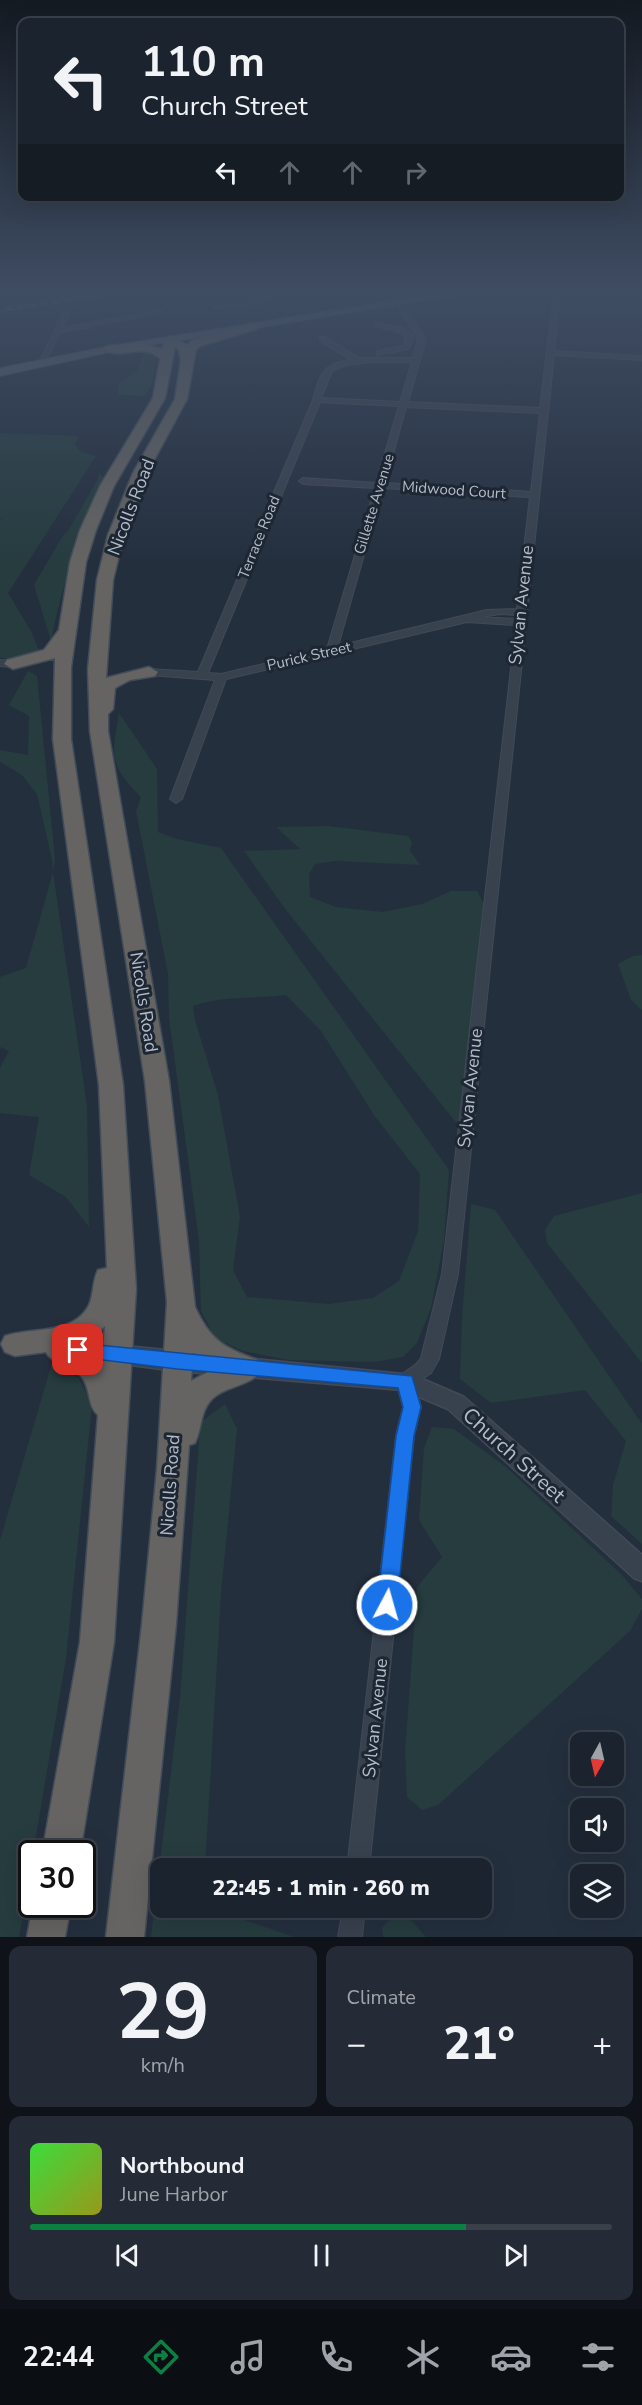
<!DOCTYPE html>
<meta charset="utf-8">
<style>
body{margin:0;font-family:"Nunito Sans",sans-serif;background:#242b36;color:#f1f3f6;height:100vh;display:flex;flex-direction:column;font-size:22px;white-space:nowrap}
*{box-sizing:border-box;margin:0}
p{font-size:20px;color:#a0a4aa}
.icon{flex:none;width:33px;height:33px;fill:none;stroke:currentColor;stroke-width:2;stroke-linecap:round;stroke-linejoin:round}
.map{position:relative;height:1937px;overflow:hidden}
.side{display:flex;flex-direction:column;gap:9px;padding:9px;background:#0f1319;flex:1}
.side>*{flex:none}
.top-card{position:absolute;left:18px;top:18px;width:606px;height:183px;border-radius:12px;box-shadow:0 6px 24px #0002,0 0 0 2px #39404a;background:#1b232e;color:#f1f3f6;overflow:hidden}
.needle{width:39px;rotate:188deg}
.tools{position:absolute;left:570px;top:1732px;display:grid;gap:12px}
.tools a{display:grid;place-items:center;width:54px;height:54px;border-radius:12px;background:#1b232e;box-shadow:0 6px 24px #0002,0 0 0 2px #39404a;font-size:30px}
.speed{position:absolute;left:18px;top:1840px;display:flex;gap:12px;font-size:30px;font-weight:700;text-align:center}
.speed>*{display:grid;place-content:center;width:78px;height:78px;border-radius:50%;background:#1b232e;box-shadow:0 6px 24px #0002,0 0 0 2px #39404a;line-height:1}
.speed .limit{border:3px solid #111;border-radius:9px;background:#fff;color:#111}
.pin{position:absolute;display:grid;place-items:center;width:51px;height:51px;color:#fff;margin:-26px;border-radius:12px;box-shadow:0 3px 9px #0006}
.me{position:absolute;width:66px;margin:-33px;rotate:6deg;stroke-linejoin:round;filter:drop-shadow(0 0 4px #0008)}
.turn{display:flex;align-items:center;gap:21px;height:126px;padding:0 24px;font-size:27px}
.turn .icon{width:78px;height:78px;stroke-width:2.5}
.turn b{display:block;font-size:42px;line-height:51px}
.lanes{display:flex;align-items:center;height:57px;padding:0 24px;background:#0003;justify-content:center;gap:30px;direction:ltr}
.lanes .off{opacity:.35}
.big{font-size:45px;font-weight:800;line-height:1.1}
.side .widget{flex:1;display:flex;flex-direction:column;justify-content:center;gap:9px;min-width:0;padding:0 21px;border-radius:12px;background:#242b36}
.side .dial{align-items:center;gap:0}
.dial b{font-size:78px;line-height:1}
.song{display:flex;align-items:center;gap:18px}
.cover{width:72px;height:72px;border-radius:9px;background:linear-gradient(135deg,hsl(120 70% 55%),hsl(60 70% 35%))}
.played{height:6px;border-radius:3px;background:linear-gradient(90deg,#0b8043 75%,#39404a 75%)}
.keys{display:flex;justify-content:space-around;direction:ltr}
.heat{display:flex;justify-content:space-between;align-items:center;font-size:33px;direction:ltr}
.side .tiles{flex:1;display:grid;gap:9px;grid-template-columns:1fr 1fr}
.widget:last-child{grid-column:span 2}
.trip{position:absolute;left:150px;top:1858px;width:342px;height:60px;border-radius:12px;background:#1b232e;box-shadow:0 6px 24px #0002,0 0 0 2px #39404a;font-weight:800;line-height:60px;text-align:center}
.dock{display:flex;height:96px;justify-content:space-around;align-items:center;background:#0b0e12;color:#a0a4aa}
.dock .icon{width:42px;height:42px}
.dock .on{color:#0b8043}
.dock b{font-size:27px;color:#f1f3f6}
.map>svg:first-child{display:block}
.green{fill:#263c3f;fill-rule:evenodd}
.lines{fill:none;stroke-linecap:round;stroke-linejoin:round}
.minor-casing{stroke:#414a57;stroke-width:2}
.tertiary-casing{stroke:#414a57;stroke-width:3}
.primary-casing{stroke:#414a57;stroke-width:2}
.trunk-casing{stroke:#434c59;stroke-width:3}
.minor{fill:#38414e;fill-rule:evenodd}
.tertiary{fill:#38414e;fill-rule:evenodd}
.primary{fill:#56606e;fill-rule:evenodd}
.trunk{fill:#656462;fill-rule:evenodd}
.rail-casing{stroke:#5a6575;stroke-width:4}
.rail{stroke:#1d2633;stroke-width:2;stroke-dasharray:6;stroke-linecap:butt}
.route{fill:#1a73e8;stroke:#114b97;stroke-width:1.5}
.labels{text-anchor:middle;stroke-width:6;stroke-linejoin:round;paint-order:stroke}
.far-street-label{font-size:15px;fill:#b4bcc9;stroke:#1d2633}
.street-label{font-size:18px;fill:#b4bcc9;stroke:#1d2633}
.near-street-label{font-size:21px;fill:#b4bcc9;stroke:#1d2633}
</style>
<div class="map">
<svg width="642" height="1937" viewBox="0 0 642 1937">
<rect width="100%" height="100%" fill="#242f3e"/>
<g class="green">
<polygon points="144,353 153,353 156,359 152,383 145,396 118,395 118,385 137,371"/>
<path d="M0,433l79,3 -4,8c5,10 11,9 21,12l-88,137 23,38 9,22 -23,6 -17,-1v-138h3l-3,-1z"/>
<path d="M99,473l5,5c-24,54 -42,106 -53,163l-17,-56 28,-48 6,-6 30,-52z"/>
<polygon points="28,671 37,676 55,859 53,872 87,1106 89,1227 66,1197 29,1175 39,1117 0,1113 0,1068 9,1051 0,1047 0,977 26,968 53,872 52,860 37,794 22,775 0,762 0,750 28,755 29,716 9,705"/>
<path d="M119,713l38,56 1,63 19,7 44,9 228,322 -5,70 -13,68 -14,35 -14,14 -29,5 -85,-2 -46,-9 -28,-13 -14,-27 -2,-70 -30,-223 -1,-44 -32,-163 5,-14c-33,-33 -29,-41 -22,-84zM286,995l35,36 53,84 46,59 -2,57 -19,50 -26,17 -44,6 -82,-7 -14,-27 7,-53 -22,-122 -23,-75 -2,-14c30,-11 62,-7 93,-11z"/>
<polygon points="329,826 408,836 412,842 410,850 420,865 336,861 315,864 309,874 310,897 336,907 383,912 422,904 451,891 477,891 484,904 458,1125 286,910 244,851 300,849 276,827"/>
<polygon points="642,955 642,1010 631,1000 618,964 633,956"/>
<polygon points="642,1193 642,1363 547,1243 545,1230 554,1216"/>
<polygon points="471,1204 495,1210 642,1424 642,1544 611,1516 613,1485 626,1441 585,1390 491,1403 460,1379 462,1317"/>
<polygon points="52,1363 79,1378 92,1405 66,1658 19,1937 0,1937 0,1540"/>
<polygon points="225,1404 237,1429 221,1594 205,1869 160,1869 160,1908 210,1908 294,1937 151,1937 180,1698 199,1440 201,1422"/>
<polygon points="432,1427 454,1429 506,1467 621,1574 642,1599 642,1609 630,1631 438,1805 422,1810 407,1797 405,1752 417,1587 442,1557 419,1520 424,1448"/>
<polygon points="400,1908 426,1937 383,1937 382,1928"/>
</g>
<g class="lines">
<defs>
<g id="minor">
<polygon points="266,292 273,292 269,300 246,307 216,309 213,307 246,303 264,298"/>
<path d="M554,292h6l-6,59 88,5v4l-88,-5 -96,919 -19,85 -8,14 -16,11 6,23 -7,29 -45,433h-22l49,-433 7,-29 -7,-26c6,-11 20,-12 25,-23l21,-84 74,-649 -49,-3 -241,57 -44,120 -6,4 -6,-4 45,-119 -66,-5 -5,-3 5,-3 49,3 115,-272c7,-25 9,-37 38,-40l-31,-19v-4h6l33,21h54l5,-19 -20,-32 1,-5h4l1,5 22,32 -18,63 132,6zM370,362h42l-12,40 -79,-4 11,-27 14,-6zM320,402l79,4 -23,77 -73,-5 -4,3 4,3 72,4 -48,161 -106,25 -13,-1zM406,407l134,6 -9,79 -146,-9zM383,488l147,9 -13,112 -30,1 -149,36zM500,614l17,1 -1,4 -34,-2z"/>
<polygon points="68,303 73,304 62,328 161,310 164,312 59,333 45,363 38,365"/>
<polygon points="378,323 403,328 413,336 409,349 377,355 377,351 403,346 406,338 398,332 376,326 376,324"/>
<polygon points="0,660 13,661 18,664 13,667 0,666"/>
<polygon points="70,1343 116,1347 122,1349 125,1354 122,1359 116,1361 70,1357 64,1355 61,1350 64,1345"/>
<polygon points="343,1908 365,1908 362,1937 338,1937"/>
</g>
<g id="tertiary">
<polygon points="397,292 405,292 404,305 397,303"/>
<polygon points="116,1345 413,1375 464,1397 642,1555 642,1581 634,1578 448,1409 403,1390 176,1371 116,1363 108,1360 105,1354 108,1348"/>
</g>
<polygon id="primary" points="448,292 476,292 110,352 0,376 0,368 110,346"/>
<g id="trunk">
<path d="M253,323l6,4 -2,2 -57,17 -4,4 -9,49 -40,74 -23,62 -11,45 -7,98 43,-11 9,5 -3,4 -25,4 -15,8 -2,21 -5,5v17l61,350 26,226c15,33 29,41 63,53l5,8c-9,18 -37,17 -51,31 -12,12 -10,30 -17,44l-6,2 -13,179 -32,313h-38l36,-313 15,-155 10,-167 -22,-221 -55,-350 -2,-62 9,-89 11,-45 25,-62 42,-74 6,-40 -3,-10 -3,-2 -10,51 -51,88 -18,44 -10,32 -15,105v72l52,346 13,204 -22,353 -34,212h-38l38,-212 18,-227c-11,-9 -7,-28 -17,-39 -9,-10 -29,-12 -35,-24l-31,4 -10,-4 -4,-8 4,-8c26,-9 67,-1 83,-29 6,-11 4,-25 10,-37l9,-2 -8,-183 -46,-346 2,-81 -42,11 -9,-5 3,-4 37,-10 15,-20 11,-68 10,-32 20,-44 53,-88 7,-39c-16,-17 -42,2 -56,-10l2,-3 35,-3 21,6 2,-9 6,-4 17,9 5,-5zM105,1326l-3,34 -25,-16 12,-4zM193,1353l22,15 -24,13z"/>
<polygon points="33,1905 71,1905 65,1937 27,1937"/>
</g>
</defs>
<use href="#minor" class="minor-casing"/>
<use href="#tertiary" class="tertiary-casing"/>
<use href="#primary" class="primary-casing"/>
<use href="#trunk" class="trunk-casing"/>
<use href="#minor" class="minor"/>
<use href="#tertiary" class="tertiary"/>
<use href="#primary" class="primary"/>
<use href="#trunk" class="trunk"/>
<defs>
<polyline id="rail" points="0,310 123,292"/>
</defs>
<use href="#rail" class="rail-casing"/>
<use href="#rail" class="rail"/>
</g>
<linearGradient id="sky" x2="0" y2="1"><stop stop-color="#141a22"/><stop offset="0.52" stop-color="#3f4d63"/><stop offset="1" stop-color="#3f4d63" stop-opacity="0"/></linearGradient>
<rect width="642" height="564" fill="url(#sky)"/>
<polygon class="route" points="78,1343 412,1376 421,1407 414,1436 397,1605 394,1611 387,1614 380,1611 377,1605 396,1436 403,1407 398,1388 177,1369 78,1357 72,1355 69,1350 72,1345"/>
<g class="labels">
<g class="far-street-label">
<text transform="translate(454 490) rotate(4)" y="5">Midwood Court</text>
<text transform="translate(374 504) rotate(-73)" y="5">Gillette Avenue</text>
<text transform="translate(259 537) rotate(-68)" y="5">Terrace Road</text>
<text transform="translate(309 656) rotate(-13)" y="5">Purick Street</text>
</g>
<g class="street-label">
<text transform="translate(131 507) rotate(-69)" y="6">Nicolls Road</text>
<text transform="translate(521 605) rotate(-84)" y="6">Sylvan Avenue</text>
<text transform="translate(144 1002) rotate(81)" y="6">Nicolls Road</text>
<text transform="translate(470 1088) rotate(-84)" y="6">Sylvan Avenue</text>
<text transform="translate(170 1485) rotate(-86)" y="6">Nicolls Road</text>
<text transform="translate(375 1718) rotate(-84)" y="6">Sylvan Avenue</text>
</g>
<g class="near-street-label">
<text transform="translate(514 1455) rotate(42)" y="7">Church Street</text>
</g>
</g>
</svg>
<div class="tools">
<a><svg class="needle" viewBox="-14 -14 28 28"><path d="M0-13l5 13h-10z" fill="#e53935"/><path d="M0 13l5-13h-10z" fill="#a0a4aa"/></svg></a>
<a><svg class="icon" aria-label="sound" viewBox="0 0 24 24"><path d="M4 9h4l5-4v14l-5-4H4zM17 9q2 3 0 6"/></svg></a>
<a><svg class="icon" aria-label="layers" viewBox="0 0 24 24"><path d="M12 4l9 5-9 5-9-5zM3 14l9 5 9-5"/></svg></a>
</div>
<div class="speed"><div class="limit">30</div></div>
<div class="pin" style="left:78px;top:1350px;background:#d93025"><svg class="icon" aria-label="arrive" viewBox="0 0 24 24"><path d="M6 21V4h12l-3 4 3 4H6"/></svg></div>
<svg class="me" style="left:387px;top:1605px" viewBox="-20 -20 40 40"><circle r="17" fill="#1a73e8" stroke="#fff" stroke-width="3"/><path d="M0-11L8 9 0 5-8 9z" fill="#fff"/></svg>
<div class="trip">22:45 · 1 min · 260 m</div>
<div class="top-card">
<div class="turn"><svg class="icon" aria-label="left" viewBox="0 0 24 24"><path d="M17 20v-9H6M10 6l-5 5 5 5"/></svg><div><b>110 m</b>Church Street</div></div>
<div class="lanes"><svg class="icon" aria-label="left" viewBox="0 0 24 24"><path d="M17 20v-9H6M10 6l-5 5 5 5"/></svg><svg class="icon off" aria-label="ahead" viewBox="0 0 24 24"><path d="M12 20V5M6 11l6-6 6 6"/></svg><svg class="icon off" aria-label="ahead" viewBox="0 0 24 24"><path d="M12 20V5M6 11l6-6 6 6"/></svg><svg class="icon off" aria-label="right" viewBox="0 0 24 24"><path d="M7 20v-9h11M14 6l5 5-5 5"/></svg></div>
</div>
</div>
<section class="side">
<div class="tiles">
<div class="widget dial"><b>29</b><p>km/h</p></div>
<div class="widget"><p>Climate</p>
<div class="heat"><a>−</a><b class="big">21°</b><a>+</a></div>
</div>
<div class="widget">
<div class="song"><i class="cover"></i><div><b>Northbound</b><p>June Harbor</p></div></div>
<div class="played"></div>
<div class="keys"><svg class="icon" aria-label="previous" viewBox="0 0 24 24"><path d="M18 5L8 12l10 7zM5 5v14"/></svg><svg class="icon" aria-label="pause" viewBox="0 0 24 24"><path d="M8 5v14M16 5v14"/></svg><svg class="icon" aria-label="next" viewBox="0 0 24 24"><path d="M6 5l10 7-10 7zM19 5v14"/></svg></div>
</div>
</div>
</section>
<nav class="dock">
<b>22:44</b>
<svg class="icon on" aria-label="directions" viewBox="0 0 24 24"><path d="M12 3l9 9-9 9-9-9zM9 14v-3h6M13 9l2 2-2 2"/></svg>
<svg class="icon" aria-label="music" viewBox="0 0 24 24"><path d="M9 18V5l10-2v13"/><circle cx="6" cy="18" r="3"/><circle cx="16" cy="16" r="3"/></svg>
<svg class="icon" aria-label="phone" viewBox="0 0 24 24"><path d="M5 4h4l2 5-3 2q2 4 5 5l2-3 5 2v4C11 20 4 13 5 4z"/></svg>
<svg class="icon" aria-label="climate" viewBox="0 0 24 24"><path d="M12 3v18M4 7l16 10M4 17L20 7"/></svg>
<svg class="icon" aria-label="car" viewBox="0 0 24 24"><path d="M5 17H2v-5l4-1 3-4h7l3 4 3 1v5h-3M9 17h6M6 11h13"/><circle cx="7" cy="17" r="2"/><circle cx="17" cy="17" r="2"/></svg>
<svg class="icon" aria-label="filters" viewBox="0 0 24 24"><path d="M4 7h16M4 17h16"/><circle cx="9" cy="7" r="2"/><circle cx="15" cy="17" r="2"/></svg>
</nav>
